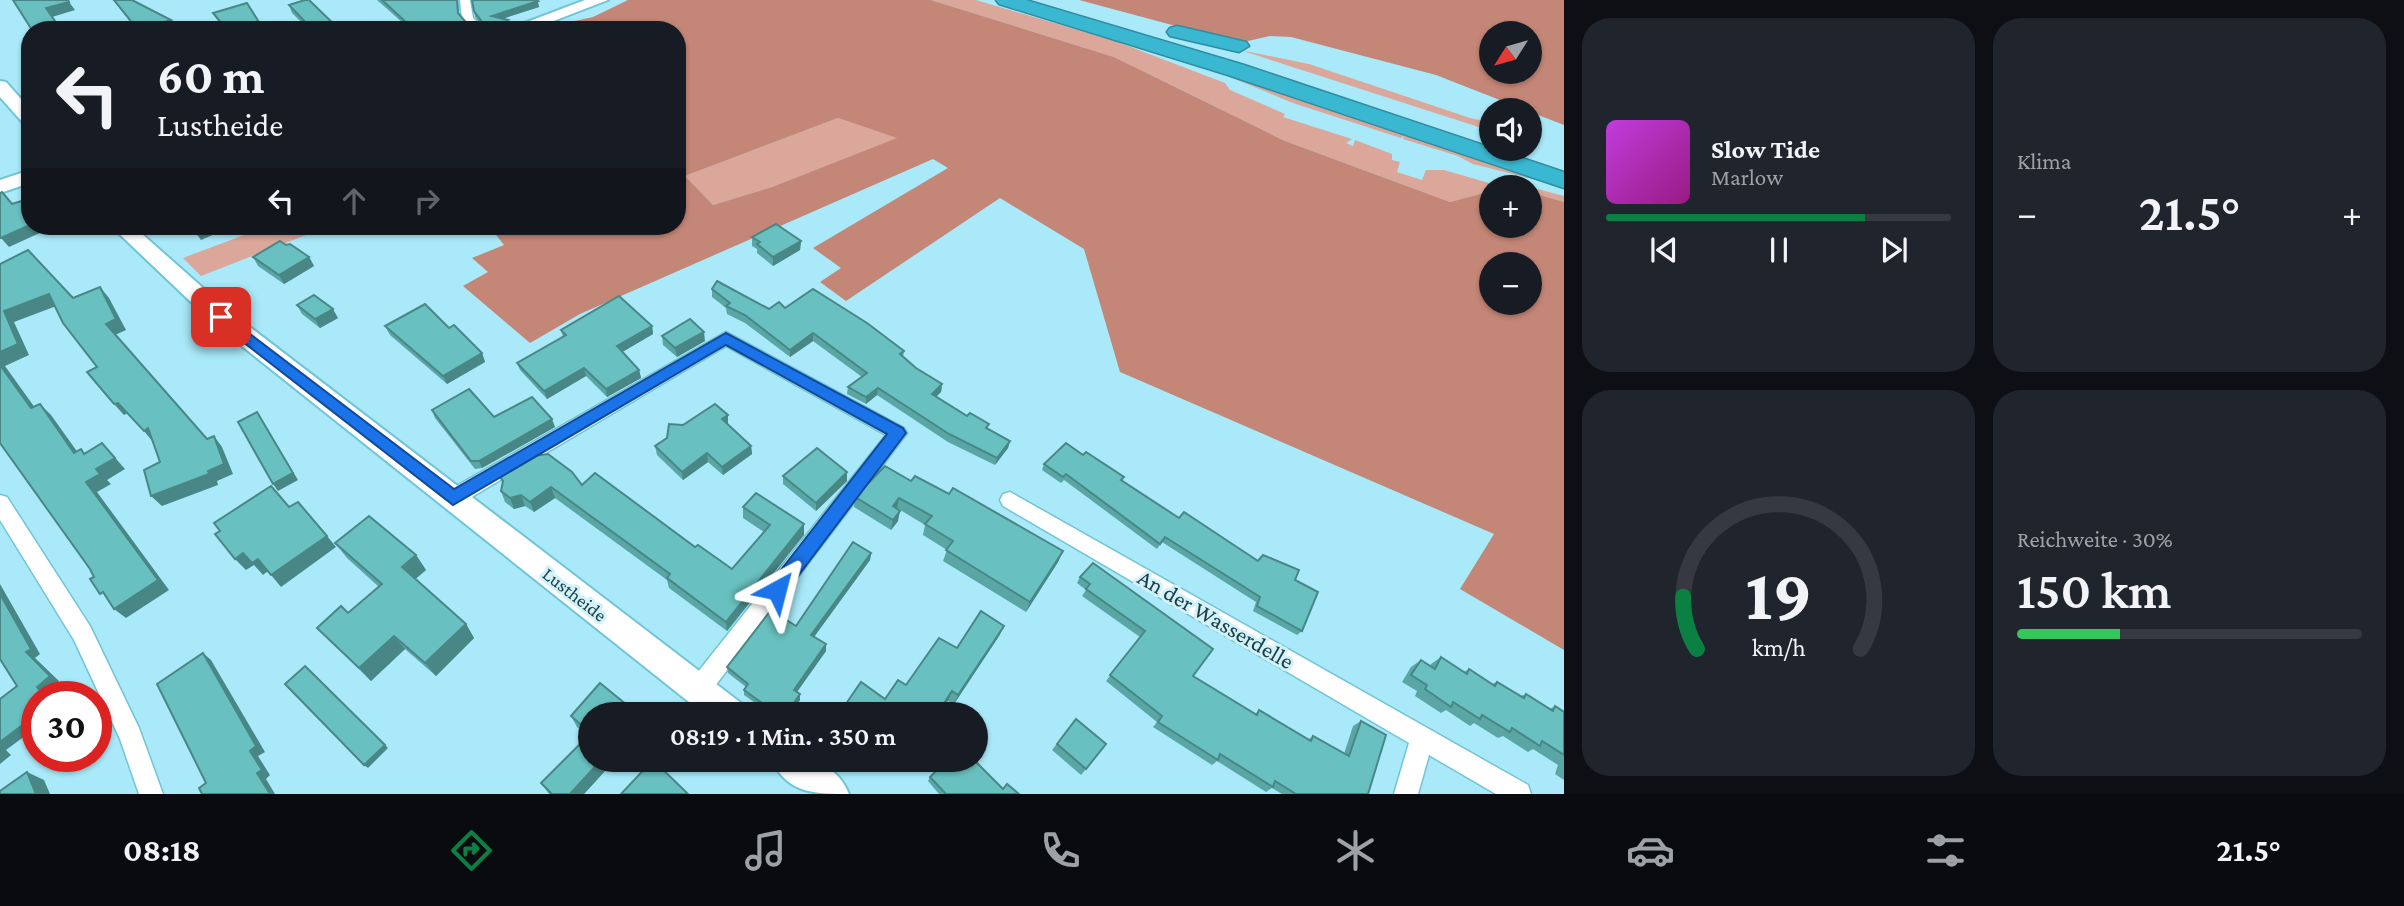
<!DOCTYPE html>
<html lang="de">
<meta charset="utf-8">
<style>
body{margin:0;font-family:"Crimson Pro",serif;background:#20242c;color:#f1f3f6;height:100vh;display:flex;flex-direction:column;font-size:26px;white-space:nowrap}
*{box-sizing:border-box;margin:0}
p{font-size:23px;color:#9ea1a6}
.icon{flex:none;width:38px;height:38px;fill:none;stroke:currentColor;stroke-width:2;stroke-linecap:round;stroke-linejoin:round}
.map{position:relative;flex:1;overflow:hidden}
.details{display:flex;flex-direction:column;gap:18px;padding:18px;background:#0d0f14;width:840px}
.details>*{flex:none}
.hud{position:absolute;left:21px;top:21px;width:665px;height:214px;border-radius:28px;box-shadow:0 2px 5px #0004;background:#171b24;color:#f1f3f6;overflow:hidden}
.needle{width:46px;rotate:233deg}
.buttons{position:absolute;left:1479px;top:21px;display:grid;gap:14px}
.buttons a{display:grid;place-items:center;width:63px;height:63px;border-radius:50%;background:#171b24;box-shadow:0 2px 5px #0004;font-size:35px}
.speed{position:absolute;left:21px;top:681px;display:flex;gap:14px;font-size:35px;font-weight:700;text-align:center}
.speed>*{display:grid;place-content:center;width:91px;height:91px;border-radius:50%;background:#171b24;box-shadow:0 2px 5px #0004;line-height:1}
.speed .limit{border:10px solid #d22;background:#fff;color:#111}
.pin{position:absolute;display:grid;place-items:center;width:60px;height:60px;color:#fff;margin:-30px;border-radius:14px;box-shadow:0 4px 10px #0006}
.me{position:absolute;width:77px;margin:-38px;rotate:38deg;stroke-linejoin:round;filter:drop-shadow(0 0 5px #0008)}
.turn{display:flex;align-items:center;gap:24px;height:147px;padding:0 21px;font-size:32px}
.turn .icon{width:91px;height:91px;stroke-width:2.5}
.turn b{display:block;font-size:49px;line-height:60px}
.lanes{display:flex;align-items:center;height:66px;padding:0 21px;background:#0003;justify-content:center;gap:35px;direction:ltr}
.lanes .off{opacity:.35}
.big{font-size:52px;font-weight:600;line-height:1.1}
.details .card{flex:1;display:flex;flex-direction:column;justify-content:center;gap:10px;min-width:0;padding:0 24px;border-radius:28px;background:#20242c}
.details .dial{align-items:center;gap:0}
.dial svg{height:182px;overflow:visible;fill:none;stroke:#363941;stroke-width:7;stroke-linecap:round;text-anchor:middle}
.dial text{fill:#f1f3f6;stroke:none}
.song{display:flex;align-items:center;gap:21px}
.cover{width:84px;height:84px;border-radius:10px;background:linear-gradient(135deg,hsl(290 70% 55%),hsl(310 70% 35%))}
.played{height:7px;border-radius:4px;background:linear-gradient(90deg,#0b8043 75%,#363941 75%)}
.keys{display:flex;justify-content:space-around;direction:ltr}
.heat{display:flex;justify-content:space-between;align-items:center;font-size:38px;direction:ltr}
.charge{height:10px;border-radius:5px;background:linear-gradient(90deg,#34c759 30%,#363941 0)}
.details .tiles{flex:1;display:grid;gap:18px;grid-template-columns:repeat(2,1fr)}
.trip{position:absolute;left:578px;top:702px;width:410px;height:70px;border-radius:35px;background:#171b24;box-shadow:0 2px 5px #0004;font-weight:600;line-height:70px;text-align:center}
.tab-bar{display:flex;height:112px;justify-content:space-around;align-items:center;background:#090b0e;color:#9ea1a6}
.tab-bar .icon{width:49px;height:49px}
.tab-bar .on{color:#0b8043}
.tab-bar b{font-size:32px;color:#f1f3f6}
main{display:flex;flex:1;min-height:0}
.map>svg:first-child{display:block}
.green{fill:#daa79a}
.forest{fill:#c48676;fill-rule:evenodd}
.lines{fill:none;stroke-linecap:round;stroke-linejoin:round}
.minor-casing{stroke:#71c4d7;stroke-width:3}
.secondary-casing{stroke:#71c4d7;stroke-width:4}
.motorway-casing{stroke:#308da1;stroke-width:3}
.minor{fill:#fff;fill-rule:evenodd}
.secondary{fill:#fff;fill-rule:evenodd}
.motorway{fill:#3ab7d1;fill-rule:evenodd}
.wall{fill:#59a6a5}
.shaded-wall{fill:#498786}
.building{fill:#68c1c0;stroke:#498786;stroke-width:2}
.route{fill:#1a73e8;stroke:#114b97;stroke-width:2}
.labels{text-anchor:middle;stroke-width:6;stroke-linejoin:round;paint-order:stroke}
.street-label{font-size:19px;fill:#1c4048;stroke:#d2f1f9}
.near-street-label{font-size:23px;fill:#1c4048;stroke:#d2f1f9}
</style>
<main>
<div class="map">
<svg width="1564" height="794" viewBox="0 0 1564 794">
<rect width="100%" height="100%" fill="#a9e9f9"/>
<g class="green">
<polygon points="931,0 976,0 1115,41 1225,83 1230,90 1285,114 1283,117 1352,139 1346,143 1353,146 1355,140 1392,154 1392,160 1400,162 1397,172 1422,180 1426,170 1444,170 1496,185 1514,183 1564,196 1564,202 1530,192 1530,187 1491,187 1491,191 1450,202 1285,141 1114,57"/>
<polygon points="1240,50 1309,64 1470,118 1489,122 1491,131"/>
<polygon points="1223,74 1537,180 1473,164 1458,156 1403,139 1404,135 1401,138 1293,103"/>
<polygon points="838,118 898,138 772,187 713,205 685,176"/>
<polygon points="268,226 329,226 201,276 183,258"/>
</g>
<g class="forest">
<path d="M628,0h303l183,57 171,84 165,61 41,-11v35h39v-34l34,10v448l-104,-61 34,-55 -374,-162 -36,-123 -84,-51 -154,103 -26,-19 21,-14 -28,-20 135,-80 -15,-9 -353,155 -50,29 -67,-57 25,-14 -16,-14 32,-13 -15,-19h188v-156l8,-4 -8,-3v-33h-99l-17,-6 32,-7zM838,118l59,20 -125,49 -59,18 -28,-29zM1491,264h39v39h-39z"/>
<path d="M1079,0h485v125l-128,-50 -145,-38 -21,-1 -31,7zM1491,33h39v39h-39z"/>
</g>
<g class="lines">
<defs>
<g id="minor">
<polygon points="460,0 470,0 473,18 485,30 473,30 462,19"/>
<polygon points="726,332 904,428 907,433 706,698 698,701 690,698 687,690 690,682 886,435 726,346 460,504 453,506 446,504 443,498 446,492"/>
<polygon points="1010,492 1528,785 1531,794 1496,794 1429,755 1418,794 1394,794 1409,743 1003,506 1000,500 1003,494"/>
<polygon points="0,495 7,497 90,626 139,728 163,794 139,794 120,739 74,640 0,520"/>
</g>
<g id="secondary">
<polygon points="585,0 608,0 530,30 506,30"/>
<polygon points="0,81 6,82 30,109 30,125 24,124 0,97"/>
<polygon points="30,170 30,183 0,193 0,180"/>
<polygon points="111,226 133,226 229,311 741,703 746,714 704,714 213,323"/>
<path d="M772,760c32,-3 63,0 77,34 -33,0 -62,0 -77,-34z"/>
</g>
<g id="motorway">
<polygon points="996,0 1026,0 1244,65 1564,172 1564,188 1228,75 999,4"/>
<polygon points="1177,26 1246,42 1249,46 1239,52 1170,36 1167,32 1170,28"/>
</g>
</defs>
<use href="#minor" class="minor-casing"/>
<use href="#secondary" class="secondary-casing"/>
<use href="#motorway" class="motorway-casing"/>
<use href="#minor" class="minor"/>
<use href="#secondary" class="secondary"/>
<use href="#motorway" class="motorway"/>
</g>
<g class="wall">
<polygon points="113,0 132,0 176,28 171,30 137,30"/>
<polygon points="377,0 458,0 459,15 469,26 482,26 475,17 472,0 539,7 504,18 508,20 510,26 549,30 393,30 392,27 404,24"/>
<polygon points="289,5 340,30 309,30 292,13"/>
<polygon points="752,237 801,241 800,250 773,266 757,253 757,249 752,246"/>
<polygon points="286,245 309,257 314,266 284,284 258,266 253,257"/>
<polygon points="712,289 769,309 785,308 904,351 903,357 916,368 942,384 941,392 936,396 988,428 1010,441 1008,448 995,465 948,442 877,395 866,404 847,394 848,387 862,377 813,341 790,357 745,323 727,314 726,308 712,297"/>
<polygon points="297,305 338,318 320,328 302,314"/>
<polygon points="385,326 449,328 482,353 485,362 447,384 390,335"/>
<polygon points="652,326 653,334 622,352 639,370 641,378 607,397 586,376 547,399 520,370 517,363 563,337 561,330"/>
<polygon points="662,336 705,341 677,357 663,345"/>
<polygon points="432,410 494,417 555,427 482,468 475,469 435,418"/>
<polygon points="728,415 728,424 751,446 752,454 723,475 708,462 683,480 657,455 655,446 683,425"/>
<polygon points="1083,455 1124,477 1122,481 1179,518 1295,580 1302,631 1297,635 1253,611 1256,602 1162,542 1157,549 1064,480 1061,483 1042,470 1044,464"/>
<polygon points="497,472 582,485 695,547 732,569 764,532 743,518 743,507 804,524 804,535 727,631 669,588 667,580 555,498 534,512 525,506 514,509 505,502 501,491 503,484"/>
<polygon points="783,476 847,481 816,511 783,484"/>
<polygon points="911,481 949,494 1063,551 1058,562 1026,612 943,561 947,550 923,535 925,525 897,508 898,521 891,530 854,507 855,497"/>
<polygon points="335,543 416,555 426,570 415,579 466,624 474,638 436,676 405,649 371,681 317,628 348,613 379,587 347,558"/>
<polygon points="871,553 870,560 814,637 826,644 826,651 797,692 800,694 800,700 790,714 770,714 744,695 744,690 746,687 728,673 727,667 796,626"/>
<polygon points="1093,563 1193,676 1255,714 1259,710 1309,739 1313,736 1344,754 1353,726 1361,721 1368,794 1282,794 1272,788 1266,792 1217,761 1212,765 1153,727 1157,722 1106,681 1140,637 1082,596 1086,590 1077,583 1080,577"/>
<polygon points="1004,626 999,636 954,704 948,701 885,699 957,648"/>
<polygon points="1441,657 1464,672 1469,669 1492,684 1497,682 1521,696 1526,694 1550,709 1555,706 1564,712 1564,780 1555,774 1558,765 1533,749 1528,752 1503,736 1498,738 1474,723 1470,726 1446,710 1441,713 1415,696 1417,691 1402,682 1411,667 1421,660 1430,666 1431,664"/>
<polygon points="590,714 590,760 615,760 584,794 549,794 541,783 588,736 577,727 571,716"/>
<polygon points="1076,719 1086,769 1081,775 1052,750"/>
<polygon points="876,760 903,760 897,770 890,770"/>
<polygon points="930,777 1003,789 1019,794 939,794 928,781"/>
</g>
<g class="shaded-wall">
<polygon points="538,1 539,7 493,22 492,16"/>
<polygon points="69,2 75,10 52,17 46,8"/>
<polygon points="171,20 176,28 171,30 139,30"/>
<polygon points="508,20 510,26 504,29 502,23"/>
<polygon points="57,24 61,30 38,30"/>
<polygon points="30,225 51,226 53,227 9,247 1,238"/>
<polygon points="184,226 222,226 224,230 201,240 196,233 190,235"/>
<polygon points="801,241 800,250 773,266 773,257"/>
<polygon points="309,257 314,266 284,284 279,275"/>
<polygon points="100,287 109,298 126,330 115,335 106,324"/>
<polygon points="49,294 59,305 14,322 29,355 5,366 43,419 31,408 0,365 0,352 4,311"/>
<polygon points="333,309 338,318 320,328 315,319"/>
<polygon points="652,326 653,334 619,354 617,346"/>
<polygon points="704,332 705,341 677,357 675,348"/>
<polygon points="813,333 813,341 790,357 790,350"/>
<polygon points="482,353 485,362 447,384 443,376"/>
<polygon points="584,368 586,376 547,399 544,391"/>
<polygon points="639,370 641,378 607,397 606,389"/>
<polygon points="942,384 941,392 931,402 932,394"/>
<polygon points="878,388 877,395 866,404 866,397"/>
<polygon points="118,403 128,413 124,415 114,404"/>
<polygon points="40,404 51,415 86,464 74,453"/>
<polygon points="257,412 298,480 278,491 273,484"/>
<polygon points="728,415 728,424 723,428 722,419"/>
<polygon points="552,419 555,427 482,468 479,461"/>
<polygon points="148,428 153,442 144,431"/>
<polygon points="214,436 222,447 233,474 217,481 218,485 162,506 151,496 208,471"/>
<polygon points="1010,441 1008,448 995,465 997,458"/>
<polygon points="102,443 125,469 107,480 111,484 97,492 169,590 126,618 114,609 86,482 96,469"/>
<polygon points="751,446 752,454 723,475 722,467"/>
<polygon points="707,453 708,462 683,480 682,472"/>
<polygon points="847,472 847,481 816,511 816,503"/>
<polygon points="551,487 555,498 534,512 530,502"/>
<polygon points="521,495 525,506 514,509 510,498"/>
<polygon points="899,498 897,508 893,506"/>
<polygon points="900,511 898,521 891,530 893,520"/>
<polygon points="804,524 804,535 727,631 726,622"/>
<polygon points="327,536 336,547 281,587 271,575"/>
<polygon points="1063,551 1058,562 1026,612 1030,602"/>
<polygon points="243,553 258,559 268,571 263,575 254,565 246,570 235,559"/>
<polygon points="871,553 870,560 811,641 811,635"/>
<polygon points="416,555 426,570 412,582 402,567"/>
<polygon points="0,584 40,654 35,658 59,681 46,693 50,696 45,696 37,687 0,594"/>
<polygon points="466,624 474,638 436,676 425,663"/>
<polygon points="1004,626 999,636 954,704 958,695"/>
<polygon points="394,636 405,649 371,681 359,668"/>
<polygon points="826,644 826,651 794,696 794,690"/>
<polygon points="203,653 211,660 265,752 258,756 270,775 266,779 275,794 270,794 257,773 250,751"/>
<polygon points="305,666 388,748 368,768 364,765"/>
<polygon points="952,691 948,701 940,714 937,714"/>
<polygon points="800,694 800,700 790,714 786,714"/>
<polygon points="37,714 37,727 6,750 11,755 0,764 0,742"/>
<polygon points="601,760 615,760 584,794 570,794"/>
<polygon points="27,772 44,780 50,794 36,794"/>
</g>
<g class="building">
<polygon points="13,0 68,0 69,2 46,8 57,24 38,30 32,30"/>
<polygon points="114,0 132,0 171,20 138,30"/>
<polygon points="305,0 309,0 340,30 313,30 289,5"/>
<polygon points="382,0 457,0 458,13 469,26 485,26 474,11 472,0 536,0 538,1 492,16 508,20 502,23 504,26 532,25 549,30 394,30 392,27 407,23"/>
<polygon points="247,3 264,30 199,30 222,24 213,13"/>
<polygon points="2,192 12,204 28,199 30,201 30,225 1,238 0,237 0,193"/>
<polygon points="776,224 801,241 773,257 757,244 760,242 752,237"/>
<polygon points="280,241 286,245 290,244 309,257 279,275 253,257"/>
<polygon points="28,250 73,298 100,287 116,319 106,324 207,439 214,436 224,464 208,471 209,474 151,496 144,470 160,462 148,428 144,431 118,403 114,404 87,372 97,367 63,323 49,294 4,311 18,344 0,352 0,264"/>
<polygon points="717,281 769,309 779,302 785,308 813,289 867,323 904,351 900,354 916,368 942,384 932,394 967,416 970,413 989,424 986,428 1010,441 997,458 949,434 878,388 866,397 848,387 867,373 813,333 790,350 745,315 726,306 730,303 712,289"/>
<polygon points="314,295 333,309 315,319 297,305"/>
<polygon points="619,296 652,326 617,346 639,370 606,389 584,368 544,391 517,363 566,335 561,330"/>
<polygon points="425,304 449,328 454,325 482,353 443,376 385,326"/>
<polygon points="690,319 704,332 675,348 662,336"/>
<polygon points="0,365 31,408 40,404 74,453 81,449 84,454 102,443 115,458 96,469 100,474 86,482 158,580 114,609 103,592 100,594 90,579 94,577 90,569 0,443"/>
<polygon points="469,389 494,417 532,397 552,419 479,461 471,461 432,410"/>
<polygon points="715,404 728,415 722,419 751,446 722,467 707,453 682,472 655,446 667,438 669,424 683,425"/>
<polygon points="257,412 293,473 273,484 238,422"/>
<polygon points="1066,443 1083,455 1086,452 1124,477 1121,480 1179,518 1184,512 1258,561 1263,555 1299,570 1295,580 1318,592 1302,631 1257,606 1260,597 1165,537 1160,544 1066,474 1063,477 1044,464"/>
<polygon points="817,448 847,472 816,503 783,476"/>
<polygon points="548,454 572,472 582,485 595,473 695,547 698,545 732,569 770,525 743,507 756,493 804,524 726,622 667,578 670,574 551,487 530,502 521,495 510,498 501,491 503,481 497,472 520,458"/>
<polygon points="885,466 911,481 915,476 949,494 953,488 1063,551 1030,602 946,550 953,541 925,524 932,516 899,498 893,506 900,511 893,520 855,497"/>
<polygon points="271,486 289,507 298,502 327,536 271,575 258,559 252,563 243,553 235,559 215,534 220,531 214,523"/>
<polygon points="369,516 416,555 402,567 466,624 425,663 394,636 359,668 317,628 341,606 348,613 382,584 335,543"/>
<polygon points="853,542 871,553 811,635 826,644 794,690 800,694 786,714 777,714 744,690 748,684 727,667 771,610 796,626"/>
<polygon points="1093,563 1213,649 1193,676 1257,715 1259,710 1311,741 1313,736 1349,756 1361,721 1386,735 1368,794 1296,794 1275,781 1273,787 1220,754 1218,760 1158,722 1162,716 1110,675 1145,631 1086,589 1090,584 1080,577"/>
<polygon points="0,594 31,649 26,652 50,676 37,687 45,696 37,696 37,714 0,742 0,699 17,686 0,659"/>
<polygon points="981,611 1004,626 958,695 952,691 937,714 839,714 861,682 885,699 898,680 906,685 939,638 957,648"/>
<polygon points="203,653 256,746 250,751 262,770 257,773 270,794 202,794 199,788 206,783 157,684"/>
<polygon points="1441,657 1467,674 1469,669 1495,686 1497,682 1524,698 1526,694 1553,711 1555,706 1564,712 1564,755 1542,741 1540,746 1512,728 1510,732 1482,715 1480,719 1453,702 1451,707 1425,689 1427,685 1411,675 1421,660 1435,669"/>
<polygon points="305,666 385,745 364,765 285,684"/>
<polygon points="600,683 638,714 590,714 590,732 571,716"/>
<polygon points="1076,719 1106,744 1086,769 1057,744"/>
<polygon points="590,734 590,760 601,760 570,794 552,794 541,783"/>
<polygon points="653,760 688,794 621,794"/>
<polygon points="947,760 974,760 1003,789 1007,784 1019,794 946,794 930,777"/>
<polygon points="27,772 36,794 0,794 0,791"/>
</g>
<polygon class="route" points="221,312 454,489 726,333 903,428 906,433 783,596 777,598 770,596 767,590 770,584 887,434 726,345 453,505 216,321 216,314"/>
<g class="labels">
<g class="street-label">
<text transform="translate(575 594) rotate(38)" y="7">Lustheide</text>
</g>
<g class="near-street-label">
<text transform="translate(1216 619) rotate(30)" y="8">An der Wasserdelle</text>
</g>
</g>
</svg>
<div class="buttons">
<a><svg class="needle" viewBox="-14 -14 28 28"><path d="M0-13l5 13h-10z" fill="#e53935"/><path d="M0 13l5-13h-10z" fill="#9ea1a6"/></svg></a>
<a><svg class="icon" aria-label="sound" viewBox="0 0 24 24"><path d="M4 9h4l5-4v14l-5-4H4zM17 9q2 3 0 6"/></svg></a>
<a>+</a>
<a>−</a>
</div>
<div class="speed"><div class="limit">30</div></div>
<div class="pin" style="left:221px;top:317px;background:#d93025"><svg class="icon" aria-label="arrive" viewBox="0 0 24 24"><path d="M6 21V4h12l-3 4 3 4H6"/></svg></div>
<svg class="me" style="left:777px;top:590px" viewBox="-20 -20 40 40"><path d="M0-17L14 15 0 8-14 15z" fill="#1a73e8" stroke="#fff" stroke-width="4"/></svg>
<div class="trip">08:19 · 1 Min. · 350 m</div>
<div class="hud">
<div class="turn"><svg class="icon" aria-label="left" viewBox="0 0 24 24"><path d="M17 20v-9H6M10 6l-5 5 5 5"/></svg><div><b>60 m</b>Lustheide</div></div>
<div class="lanes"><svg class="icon" aria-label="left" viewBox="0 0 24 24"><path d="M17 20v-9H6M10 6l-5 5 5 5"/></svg><svg class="icon off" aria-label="ahead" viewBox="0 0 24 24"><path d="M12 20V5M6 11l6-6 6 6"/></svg><svg class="icon off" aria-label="right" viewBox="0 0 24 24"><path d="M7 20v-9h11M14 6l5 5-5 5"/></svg></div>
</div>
</div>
<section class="details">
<div class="tiles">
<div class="card">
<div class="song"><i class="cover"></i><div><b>Slow Tide</b><p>Marlow</p></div></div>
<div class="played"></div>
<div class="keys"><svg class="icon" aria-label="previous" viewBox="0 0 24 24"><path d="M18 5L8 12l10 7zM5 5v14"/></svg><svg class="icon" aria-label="pause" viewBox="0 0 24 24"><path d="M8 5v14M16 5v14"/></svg><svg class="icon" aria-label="next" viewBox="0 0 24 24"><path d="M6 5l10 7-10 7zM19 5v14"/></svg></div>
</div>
<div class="card"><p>Klima</p>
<div class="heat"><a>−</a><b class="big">21.5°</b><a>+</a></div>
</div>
<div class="card dial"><svg viewBox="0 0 100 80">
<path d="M14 69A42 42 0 1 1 86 69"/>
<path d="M14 69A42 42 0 0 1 8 46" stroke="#0b8043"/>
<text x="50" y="56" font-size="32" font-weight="700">19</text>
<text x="50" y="72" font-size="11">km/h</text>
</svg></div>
<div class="card"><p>Reichweite · 30%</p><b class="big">150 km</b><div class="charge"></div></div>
</div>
</section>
</main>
<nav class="tab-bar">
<b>08:18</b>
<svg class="icon on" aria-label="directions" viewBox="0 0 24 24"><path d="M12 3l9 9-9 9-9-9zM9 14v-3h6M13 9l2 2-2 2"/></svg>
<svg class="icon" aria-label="music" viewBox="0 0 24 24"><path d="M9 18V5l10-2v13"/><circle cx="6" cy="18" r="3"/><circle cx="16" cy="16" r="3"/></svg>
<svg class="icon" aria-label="phone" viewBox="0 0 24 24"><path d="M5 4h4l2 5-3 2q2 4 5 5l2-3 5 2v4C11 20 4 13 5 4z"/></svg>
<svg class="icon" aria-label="climate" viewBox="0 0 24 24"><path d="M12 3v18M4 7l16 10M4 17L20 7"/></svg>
<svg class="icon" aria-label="car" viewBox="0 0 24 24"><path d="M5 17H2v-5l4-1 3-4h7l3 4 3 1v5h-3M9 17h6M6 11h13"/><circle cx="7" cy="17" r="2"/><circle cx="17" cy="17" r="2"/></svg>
<svg class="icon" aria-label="filters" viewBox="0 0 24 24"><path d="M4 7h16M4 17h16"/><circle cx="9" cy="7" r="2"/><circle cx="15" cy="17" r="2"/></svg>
<b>21.5°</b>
</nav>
